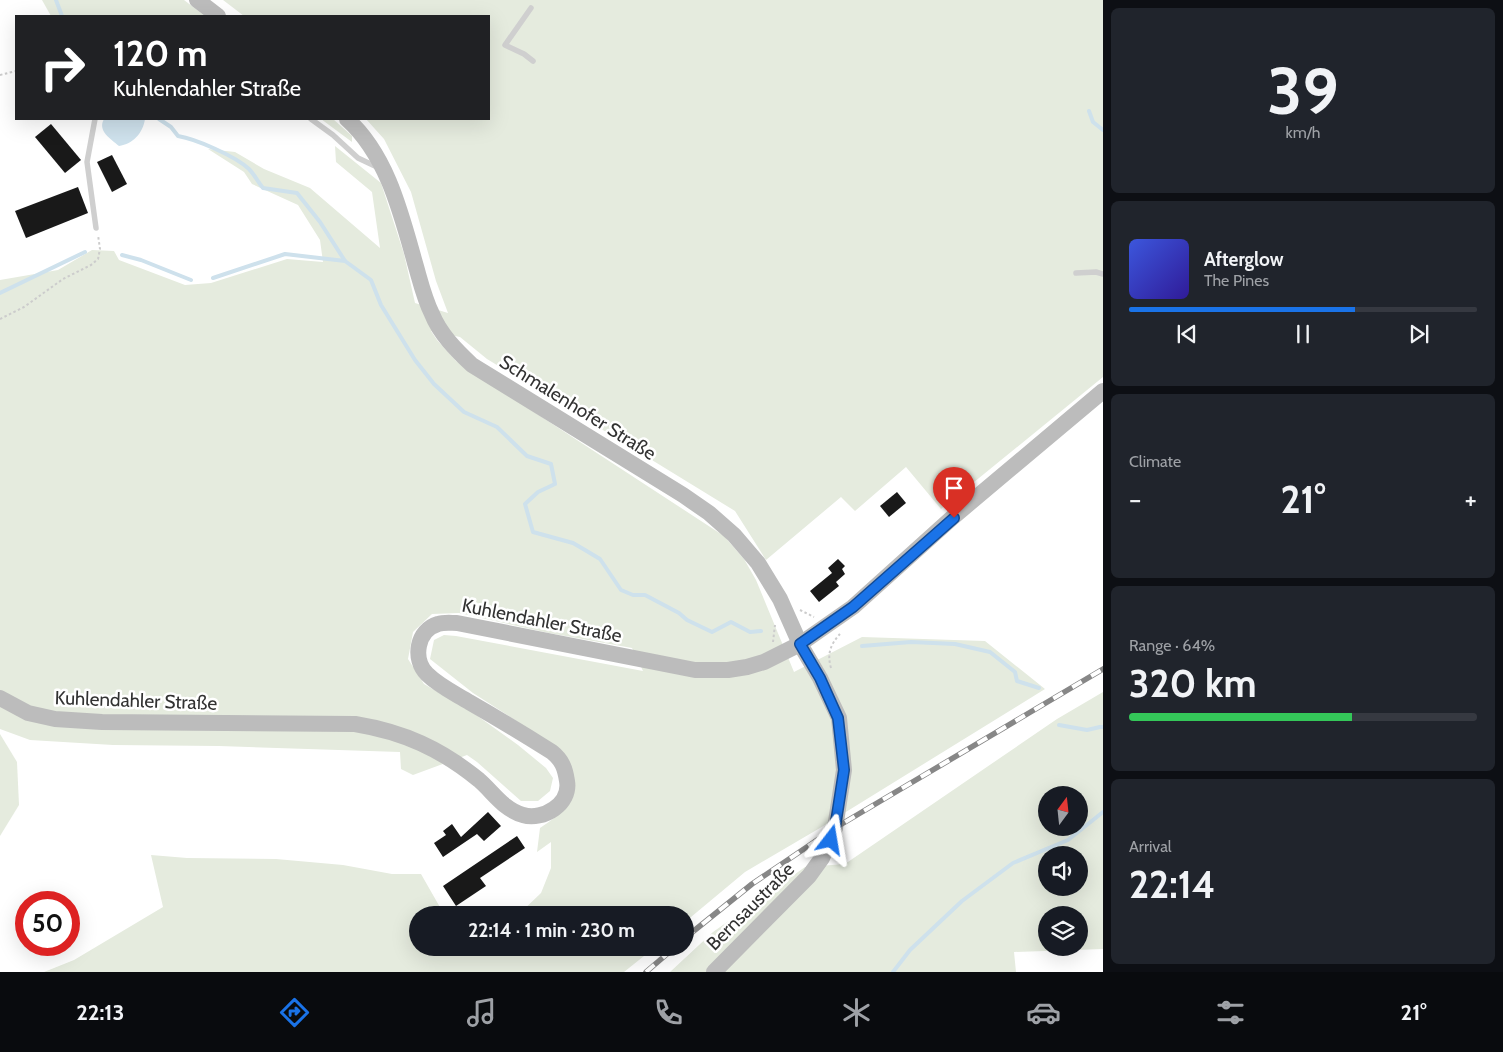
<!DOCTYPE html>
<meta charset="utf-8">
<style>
body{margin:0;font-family:Cabin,sans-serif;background:#20242c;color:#f1f3f6;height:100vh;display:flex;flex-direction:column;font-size:19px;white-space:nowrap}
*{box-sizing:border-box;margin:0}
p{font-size:16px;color:#9ea1a6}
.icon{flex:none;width:28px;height:28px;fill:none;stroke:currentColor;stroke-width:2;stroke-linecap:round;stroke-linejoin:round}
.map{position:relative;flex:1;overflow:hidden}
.panel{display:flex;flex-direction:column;gap:8px;padding:8px;background:#0d0f14;width:400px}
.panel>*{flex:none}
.hud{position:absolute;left:15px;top:15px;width:475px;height:105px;border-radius:0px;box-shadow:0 5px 20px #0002;background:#202124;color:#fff;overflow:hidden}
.needle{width:32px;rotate:15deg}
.controls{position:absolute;left:1038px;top:786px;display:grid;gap:10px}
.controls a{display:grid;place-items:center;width:50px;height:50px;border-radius:50%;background:#171b24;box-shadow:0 5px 20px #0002;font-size:25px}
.speed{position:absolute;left:15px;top:891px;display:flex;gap:10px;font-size:25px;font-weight:700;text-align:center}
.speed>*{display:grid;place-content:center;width:65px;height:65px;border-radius:50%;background:#171b24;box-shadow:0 5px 20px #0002;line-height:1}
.speed .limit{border:8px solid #d22;background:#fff;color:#111}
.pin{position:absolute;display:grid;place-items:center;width:42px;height:42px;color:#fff;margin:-51px -21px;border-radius:50% 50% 50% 0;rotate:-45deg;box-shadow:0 0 5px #0007}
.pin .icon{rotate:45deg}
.me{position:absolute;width:55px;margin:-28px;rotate:14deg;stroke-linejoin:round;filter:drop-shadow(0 0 4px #0008)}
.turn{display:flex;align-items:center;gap:18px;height:105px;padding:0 15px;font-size:22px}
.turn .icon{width:65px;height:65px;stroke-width:2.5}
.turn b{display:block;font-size:35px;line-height:42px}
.big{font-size:38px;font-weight:700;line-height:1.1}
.panel .tile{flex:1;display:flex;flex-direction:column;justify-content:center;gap:8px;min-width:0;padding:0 18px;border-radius:8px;background:#20242c}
.panel .dial{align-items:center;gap:0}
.dial b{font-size:65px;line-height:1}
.song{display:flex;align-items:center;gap:15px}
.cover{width:60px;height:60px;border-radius:8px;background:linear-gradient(135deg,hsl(230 70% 55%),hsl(250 70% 35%))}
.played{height:5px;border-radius:2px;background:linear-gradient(90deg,#1a73e8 65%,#363941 65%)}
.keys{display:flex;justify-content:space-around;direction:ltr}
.heat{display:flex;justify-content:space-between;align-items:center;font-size:28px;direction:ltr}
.charge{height:8px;border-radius:4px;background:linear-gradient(90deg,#34c759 64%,#363941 0)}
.trip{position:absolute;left:409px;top:906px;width:285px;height:50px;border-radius:25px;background:#171b24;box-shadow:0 5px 20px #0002;font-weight:700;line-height:50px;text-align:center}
.tab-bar{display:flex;height:80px;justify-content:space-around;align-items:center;background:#090b0e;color:#9ea1a6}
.tab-bar .icon{width:35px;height:35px}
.tab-bar .on{color:#1a73e8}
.tab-bar b{font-size:22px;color:#f1f3f6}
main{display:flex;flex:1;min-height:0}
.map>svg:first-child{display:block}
.green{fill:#e5ebde;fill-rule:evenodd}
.water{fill:#cee1ec}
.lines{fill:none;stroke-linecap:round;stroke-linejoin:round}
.stream{stroke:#cee1ec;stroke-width:4}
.building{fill:#191919}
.path{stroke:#ccc;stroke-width:2;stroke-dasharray:2.5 2.5;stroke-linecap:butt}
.service{stroke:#cfcfcf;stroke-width:5.5}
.secondary{stroke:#bcbcbc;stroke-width:16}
.rail-casing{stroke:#878787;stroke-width:5.5}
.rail{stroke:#fff;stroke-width:4;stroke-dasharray:11;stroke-linecap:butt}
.route-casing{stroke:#114b97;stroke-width:12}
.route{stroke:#1a73e8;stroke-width:9}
.labels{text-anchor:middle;stroke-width:5;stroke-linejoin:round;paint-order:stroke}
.street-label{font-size:19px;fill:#323232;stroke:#fff}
</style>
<main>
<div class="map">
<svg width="1103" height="972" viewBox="0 0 1103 972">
<rect width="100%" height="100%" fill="#fff"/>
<g class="green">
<polygon points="42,0 184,0 205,16 51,16"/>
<path d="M223,0h880v377l-162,132 -35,-42 -51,44 -14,-14 -75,63 -31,-49 -248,-152 -27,-22 -29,-6 6,9 19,21 268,175 20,23 12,21 38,92 68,-35 123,4 60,48 -225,139 -75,44 -60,50v-7h-167l23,-22 10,-25v-26l-14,10 3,-24c21,-14 25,-17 33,-42l-55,-64 -45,-29 -43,-34 4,-19 10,-5 12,1 187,35 -11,-23 -83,-15 -90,-20 -27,1 -19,18 -5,27 16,25 48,28 46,33 28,23 7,10 -3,13 -12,10h-17l-44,-39 -10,-7 -54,20 -12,-6 -1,-17 -181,-6 -106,-1 -83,-5 -30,-11v-449l58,-10 34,-20 22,1 5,9 66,25 26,-2 76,-24 36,3 -3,-22 -22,-35 -46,-21 -8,-12 -36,-23 27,3 29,17 46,19 70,60 -8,-56 -36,-30 -1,-16 46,37 23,71 11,49 33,10 -12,-32 -25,-89 -27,-53 -18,-20h123v-103h-245z"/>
<polygon points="321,119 333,119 352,136 352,142"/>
<path d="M1103,692v257l-89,3 2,20h-346l43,-40 92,-65 40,-3 212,-145zM1046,795h33v33h-33zM1046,855h33v33h-33zM1046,915h33v33h-33z"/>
<polygon points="0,734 17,762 19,805 0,836"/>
<polygon points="151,855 187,858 276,859 343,865 392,874 421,874 441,909 457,912 515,915 418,915 418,948 654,948 624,972 44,972 74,960 163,907"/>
</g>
<path class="water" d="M104,119h41c-2,14 -12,25 -26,27 -8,-7 -22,-15 -15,-27z"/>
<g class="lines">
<g class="stream">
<polyline points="56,0 62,16"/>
<polyline points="1089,111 1093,122 1103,130"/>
<path d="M159,119l12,8 7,9c18,3 57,20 71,33 5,5 9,13 14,19l34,5 23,29 25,39 26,19 10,25 34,55 19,24 30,28 33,15 30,29 24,8 4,20 -17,8 -13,12 8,28 40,11 12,7 15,9 21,31 12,5h12l34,18 8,7 25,12 19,-10 19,10 11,-1"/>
<polyline points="122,255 141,260 191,280"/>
<polyline points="213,278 285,254 345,261"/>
<polyline points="0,293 85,252"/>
<polyline points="862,646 911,642 955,644 990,652 1015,672 1017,681 1039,688"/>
<polyline points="1059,725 1087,730 1100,727 1103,727"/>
<polyline points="893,972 910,950 962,901 1013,863 1068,840 1103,812"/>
</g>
</g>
<g class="building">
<polygon points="51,124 81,160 65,173 35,137"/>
<polygon points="112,155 127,184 112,192 97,162"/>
<polygon points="78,187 88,213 26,238 15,211"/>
<polygon points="897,492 906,503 889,517 880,506"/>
<polygon points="838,559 845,566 842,569 845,574 836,582 839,586 819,602 810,591 832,573 828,568"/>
<polygon points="488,812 501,826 484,841 477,834 443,857 434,843 446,835 443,831 452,824 461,837"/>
<polygon points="517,836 525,848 480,878 486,886 456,906 443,886"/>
</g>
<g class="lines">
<g class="path">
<polyline points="0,75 16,71"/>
<polyline points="0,319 24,307 63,279 91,265 98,259 100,249 98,235"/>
<polyline points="800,610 814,617"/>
<polyline points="773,642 775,625"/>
<path d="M831,668c-4,-14 -1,-23 9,-34"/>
</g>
<g class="service">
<polyline points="531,8 505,45 524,54 533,61"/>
<polyline points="95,119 87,162 96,228"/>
<polyline points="311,119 333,135 358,158 377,167"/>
<polyline points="1076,273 1096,272 1103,274"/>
</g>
<g class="secondary">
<polyline points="197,0 218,16"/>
<path d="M347,119c40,36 54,94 68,144 5,17 9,35 17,51 8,20 24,36 40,51l211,130 26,18 25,22 24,28 22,36 20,45 20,34 19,40 5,52 -9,58 -13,30 -13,18 -95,96"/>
<path d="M0,698l28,15 27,6 47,3 253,2c49,8 86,25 124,56 14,12 25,30 44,35 20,6 48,-11 44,-34 -2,-13 -5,-21 -15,-29 -27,-17 -55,-34 -83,-50 -13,-8 -30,-16 -42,-28 -15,-15 -10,-44 11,-50 6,-2 13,-1 19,-1l238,47h33l19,-3 17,-5 36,-18 53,-37 100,-90 150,-126"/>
</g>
<defs>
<g id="rail">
<polyline points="685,938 752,884 835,828 1103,669"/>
<polyline points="646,972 674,948"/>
</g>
</defs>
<use href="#rail" class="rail-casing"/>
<use href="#rail" class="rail"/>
</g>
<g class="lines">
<defs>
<polyline id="route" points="831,840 835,828 844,770 838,718 820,678 800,644 853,607 954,518"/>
</defs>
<use href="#route" class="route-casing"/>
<use href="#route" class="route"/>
</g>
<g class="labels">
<g class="street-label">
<text transform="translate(578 407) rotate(32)" y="7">Schmalenhofer Straße</text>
<text transform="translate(542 620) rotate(11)" y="7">Kuhlendahler Straße</text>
<text transform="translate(136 700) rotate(2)" y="7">Kuhlendahler Straße</text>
<text transform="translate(750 906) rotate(-45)" y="7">Bernsaustraße</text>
</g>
</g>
</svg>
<div class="controls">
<a><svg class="needle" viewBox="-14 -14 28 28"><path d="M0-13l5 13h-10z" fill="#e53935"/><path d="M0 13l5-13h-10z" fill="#9ea1a6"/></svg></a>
<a><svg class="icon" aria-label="sound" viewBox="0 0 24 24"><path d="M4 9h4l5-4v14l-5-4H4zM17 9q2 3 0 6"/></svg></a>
<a><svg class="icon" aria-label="layers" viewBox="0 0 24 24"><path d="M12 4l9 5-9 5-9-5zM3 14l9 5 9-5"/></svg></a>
</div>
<div class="speed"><div class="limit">50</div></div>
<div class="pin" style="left:954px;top:518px;background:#d93025"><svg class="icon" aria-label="arrive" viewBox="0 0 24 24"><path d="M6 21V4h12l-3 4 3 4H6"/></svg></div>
<svg class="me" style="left:831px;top:840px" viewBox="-20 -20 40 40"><path d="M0-17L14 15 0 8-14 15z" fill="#1a73e8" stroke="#fff" stroke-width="4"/></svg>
<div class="trip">22:14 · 1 min · 230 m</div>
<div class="hud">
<div class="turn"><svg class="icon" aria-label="right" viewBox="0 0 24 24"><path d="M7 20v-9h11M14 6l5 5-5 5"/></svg><div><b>120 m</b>Kuhlendahler Straße</div></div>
</div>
</div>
<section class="panel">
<div class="tile dial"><b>39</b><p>km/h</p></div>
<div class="tile">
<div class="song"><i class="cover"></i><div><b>Afterglow</b><p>The Pines</p></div></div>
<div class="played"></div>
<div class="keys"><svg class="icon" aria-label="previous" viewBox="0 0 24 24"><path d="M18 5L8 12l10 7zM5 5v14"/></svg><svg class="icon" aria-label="pause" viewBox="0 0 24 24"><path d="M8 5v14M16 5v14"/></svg><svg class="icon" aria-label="next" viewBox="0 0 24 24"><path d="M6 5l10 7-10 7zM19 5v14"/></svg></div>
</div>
<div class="tile"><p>Climate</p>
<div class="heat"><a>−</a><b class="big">21°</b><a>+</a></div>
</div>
<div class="tile"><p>Range · 64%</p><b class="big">320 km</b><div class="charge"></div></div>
<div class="tile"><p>Arrival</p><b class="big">22:14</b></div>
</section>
</main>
<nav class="tab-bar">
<b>22:13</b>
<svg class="icon on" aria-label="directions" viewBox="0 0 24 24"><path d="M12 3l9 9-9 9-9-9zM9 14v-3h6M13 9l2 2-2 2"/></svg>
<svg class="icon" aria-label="music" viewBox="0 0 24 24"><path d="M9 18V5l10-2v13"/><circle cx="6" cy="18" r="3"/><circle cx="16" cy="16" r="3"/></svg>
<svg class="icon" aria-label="phone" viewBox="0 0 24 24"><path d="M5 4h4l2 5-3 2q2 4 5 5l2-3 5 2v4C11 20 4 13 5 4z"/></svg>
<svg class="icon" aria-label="climate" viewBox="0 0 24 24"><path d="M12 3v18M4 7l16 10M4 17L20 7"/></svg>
<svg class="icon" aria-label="car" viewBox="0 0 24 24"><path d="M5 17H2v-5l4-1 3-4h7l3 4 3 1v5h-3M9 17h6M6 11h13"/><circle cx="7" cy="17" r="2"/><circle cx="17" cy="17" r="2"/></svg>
<svg class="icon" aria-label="filters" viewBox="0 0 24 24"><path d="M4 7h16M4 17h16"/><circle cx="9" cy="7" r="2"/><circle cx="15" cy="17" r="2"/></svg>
<b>21°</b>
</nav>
